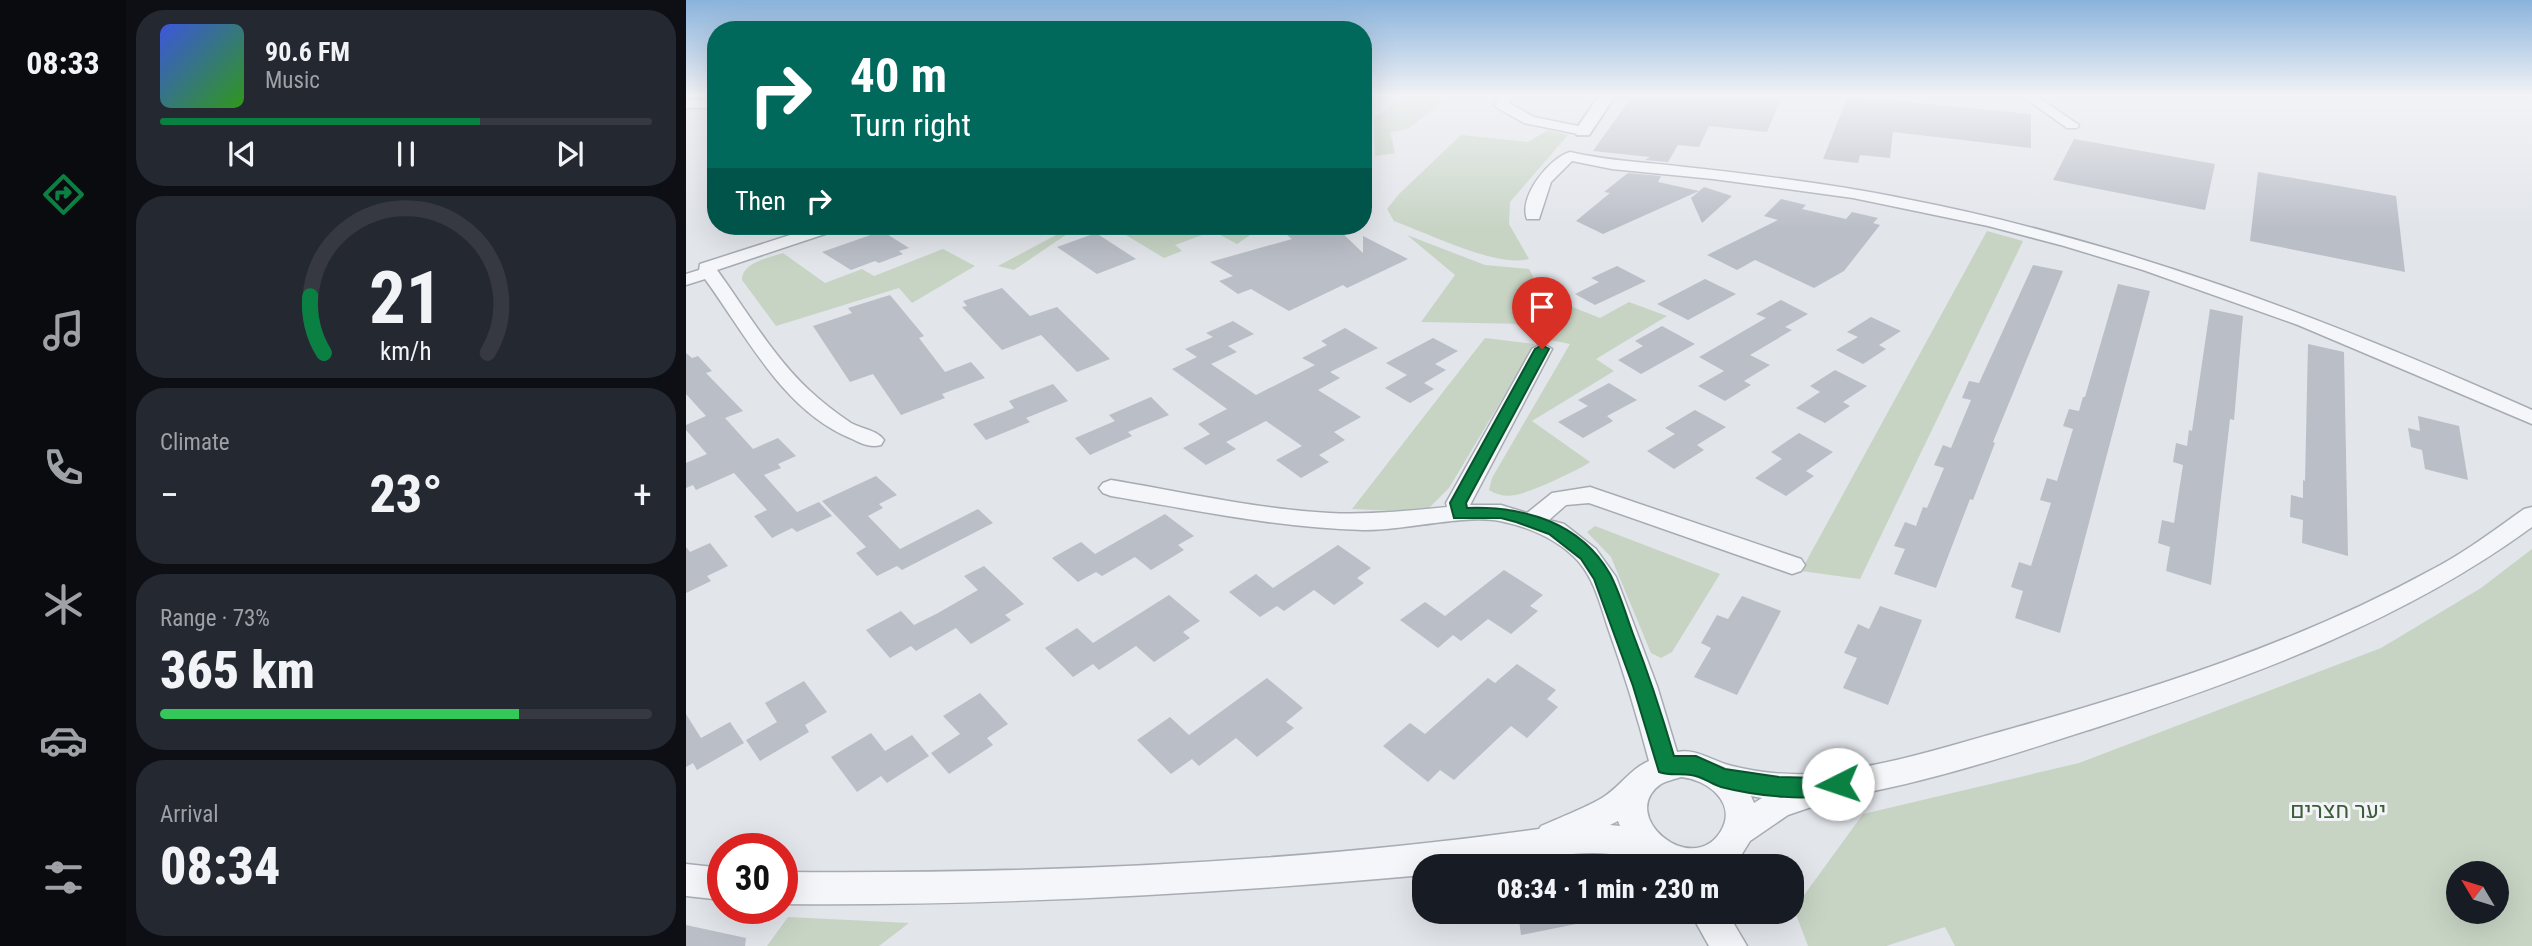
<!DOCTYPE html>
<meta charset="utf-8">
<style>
body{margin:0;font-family:"Roboto Condensed",Heebo,sans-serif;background:#242831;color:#f1f3f6;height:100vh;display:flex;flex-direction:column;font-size:26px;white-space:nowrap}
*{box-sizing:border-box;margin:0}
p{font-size:23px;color:#9ea1a6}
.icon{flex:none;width:38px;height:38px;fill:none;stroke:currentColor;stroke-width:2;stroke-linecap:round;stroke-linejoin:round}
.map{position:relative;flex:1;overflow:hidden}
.side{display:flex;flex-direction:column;gap:10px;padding:10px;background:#0d0f14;width:560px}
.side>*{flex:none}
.banner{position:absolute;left:21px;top:21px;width:665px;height:214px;border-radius:28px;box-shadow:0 7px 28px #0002;background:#00695c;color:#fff;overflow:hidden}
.needle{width:46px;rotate:308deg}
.tools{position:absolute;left:1760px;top:861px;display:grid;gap:14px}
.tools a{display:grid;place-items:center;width:63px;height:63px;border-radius:50%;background:#171b24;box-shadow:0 7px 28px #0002;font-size:35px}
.speed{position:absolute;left:21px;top:833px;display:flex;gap:14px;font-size:35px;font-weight:700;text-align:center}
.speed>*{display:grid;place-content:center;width:91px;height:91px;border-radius:50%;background:#171b24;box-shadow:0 7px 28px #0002;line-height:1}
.speed .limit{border:10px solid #d22;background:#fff;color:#111}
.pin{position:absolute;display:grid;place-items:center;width:60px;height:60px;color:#fff;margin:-72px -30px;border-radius:50% 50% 50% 0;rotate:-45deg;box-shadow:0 0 7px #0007}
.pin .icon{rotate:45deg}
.me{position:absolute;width:77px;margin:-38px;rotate:266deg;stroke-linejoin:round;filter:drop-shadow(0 0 5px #0008)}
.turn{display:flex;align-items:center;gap:24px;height:147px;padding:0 28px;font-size:32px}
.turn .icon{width:91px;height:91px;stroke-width:2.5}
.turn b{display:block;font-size:49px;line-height:60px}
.then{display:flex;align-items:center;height:66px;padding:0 28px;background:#0003;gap:14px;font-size:26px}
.big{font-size:52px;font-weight:800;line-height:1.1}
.side .widget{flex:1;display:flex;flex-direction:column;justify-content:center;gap:10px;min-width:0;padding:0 24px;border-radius:28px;background:#242831}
.side .dial{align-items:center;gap:0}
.dial svg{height:182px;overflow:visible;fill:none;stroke:#363941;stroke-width:7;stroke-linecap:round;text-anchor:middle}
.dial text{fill:#f1f3f6;stroke:none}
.song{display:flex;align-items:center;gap:21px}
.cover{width:84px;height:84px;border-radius:10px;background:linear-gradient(135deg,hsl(230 70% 55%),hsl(110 70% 35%))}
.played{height:7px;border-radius:4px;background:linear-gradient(90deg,#0b8043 65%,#363941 65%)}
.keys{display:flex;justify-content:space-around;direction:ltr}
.heat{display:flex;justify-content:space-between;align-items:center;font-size:38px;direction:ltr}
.charge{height:10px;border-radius:5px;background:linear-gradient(90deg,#34c759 73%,#363941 0)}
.trip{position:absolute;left:726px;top:854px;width:392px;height:70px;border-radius:28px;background:#171b24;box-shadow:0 7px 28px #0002;font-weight:800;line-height:70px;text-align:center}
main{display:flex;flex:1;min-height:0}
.menu{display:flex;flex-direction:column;width:126px;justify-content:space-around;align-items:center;background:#090b0e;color:#9ea1a6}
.menu .icon{width:49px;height:49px}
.menu .on{color:#0b8043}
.menu b{font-size:32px;color:#f1f3f6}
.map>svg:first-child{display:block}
.green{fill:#c7d4c4;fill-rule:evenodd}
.building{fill:#babec7}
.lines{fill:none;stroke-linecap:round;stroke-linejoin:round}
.minor-casing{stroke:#a7acb4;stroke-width:3}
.tertiary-casing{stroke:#a7acb4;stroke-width:4}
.minor{fill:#f5f6f9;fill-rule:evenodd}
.tertiary{fill:#f5f6f9;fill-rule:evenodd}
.route{fill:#0b8043;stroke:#07532c;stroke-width:2}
.labels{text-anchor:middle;stroke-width:6;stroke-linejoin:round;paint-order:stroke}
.near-park-label{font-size:23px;fill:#3d5d38;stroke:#f2f4f8}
</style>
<main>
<nav class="menu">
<b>08:33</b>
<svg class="icon on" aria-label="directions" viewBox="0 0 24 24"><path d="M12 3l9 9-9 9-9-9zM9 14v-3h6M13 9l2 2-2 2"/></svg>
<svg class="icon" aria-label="music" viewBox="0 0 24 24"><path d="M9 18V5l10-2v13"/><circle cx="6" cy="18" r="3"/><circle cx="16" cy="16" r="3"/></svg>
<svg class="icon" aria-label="phone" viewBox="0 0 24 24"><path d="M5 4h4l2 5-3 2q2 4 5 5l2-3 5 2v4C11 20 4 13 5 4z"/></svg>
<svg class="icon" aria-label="climate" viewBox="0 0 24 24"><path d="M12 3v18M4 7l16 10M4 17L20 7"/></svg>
<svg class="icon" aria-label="car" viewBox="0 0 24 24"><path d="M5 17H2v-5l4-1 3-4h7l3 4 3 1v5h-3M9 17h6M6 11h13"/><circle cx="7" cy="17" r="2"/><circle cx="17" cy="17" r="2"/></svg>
<svg class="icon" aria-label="filters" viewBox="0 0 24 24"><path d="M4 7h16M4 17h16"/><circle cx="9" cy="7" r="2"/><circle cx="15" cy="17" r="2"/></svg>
</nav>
<section class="side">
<div class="widget">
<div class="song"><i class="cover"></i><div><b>90.6 FM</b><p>Music</p></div></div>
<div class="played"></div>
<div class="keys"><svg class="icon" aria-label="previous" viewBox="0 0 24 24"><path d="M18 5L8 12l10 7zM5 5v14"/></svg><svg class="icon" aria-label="pause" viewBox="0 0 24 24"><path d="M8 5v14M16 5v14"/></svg><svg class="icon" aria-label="next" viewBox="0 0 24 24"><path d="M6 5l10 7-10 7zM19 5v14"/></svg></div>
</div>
<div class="widget dial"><svg viewBox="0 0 100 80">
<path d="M14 69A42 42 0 1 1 86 69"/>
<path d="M14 69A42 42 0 0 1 8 44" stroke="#0b8043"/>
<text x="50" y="56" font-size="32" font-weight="700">21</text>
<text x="50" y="72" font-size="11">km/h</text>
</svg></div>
<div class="widget"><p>Climate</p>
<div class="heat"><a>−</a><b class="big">23°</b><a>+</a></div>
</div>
<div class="widget"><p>Range · 73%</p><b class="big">365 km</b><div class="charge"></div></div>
<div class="widget"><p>Arrival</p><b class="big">08:34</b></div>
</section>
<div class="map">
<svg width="1846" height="946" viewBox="0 0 1846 946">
<rect width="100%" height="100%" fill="#e2e5ea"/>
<g class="green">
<polygon points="719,96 759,99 722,129 704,132 709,153 689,156 688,118"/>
<path d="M862,130l20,5 -58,67 -1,22 20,35c-32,9 -102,-26 -135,-38l-7,-12 12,-15 62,-59 67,7z"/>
<polygon points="387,226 393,226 328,270 312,266"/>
<polygon points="425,226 566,226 573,229 551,244 527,231 489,245 496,251 478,258"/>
<polygon points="1301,231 1337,241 1174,579 1115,571"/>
<path d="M721,235l78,30 44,4c12,19 12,38 -1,55l-107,-2 34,-47z"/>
<path d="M257,249l32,17 -63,37 -13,-15 -123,38 -34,-46c0,-18 27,-22 41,-27l42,30 37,-14 12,7z"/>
<path d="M943,302l38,14 -71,43 18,12 -82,50 58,41c-9,7 -63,32 -75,33 -9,2 -18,0 -26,-5l3,-12 78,-134 -20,-4 6,-15 14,-19 30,12z"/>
<polygon points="799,338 849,344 763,488 744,507 729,512 666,509"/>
<polygon points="909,526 1034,574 986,652 975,658 965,653 925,557 901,532"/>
<path d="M1846,549v397h-577l-10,-19 -59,19h-78l-14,-37 69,-95 216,-51 302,-115 100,-60zM1773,873h38v39h-38z"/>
<polygon points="102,917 223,923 193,946 81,946"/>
</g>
<g class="building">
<polygon points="946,96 1096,96 1081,132 1023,126 1013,147 992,145 982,162 959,160 964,157 907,151"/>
<polygon points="1162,96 1345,114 1345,148 1207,132 1204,158 1174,155 1172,163 1137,159"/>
<polygon points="1388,139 1529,164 1519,210 1367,180"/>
<polygon points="1572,172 1710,196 1719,272 1564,241"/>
<polygon points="942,173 975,176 972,182 1013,191 917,234 890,221 924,193 918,192"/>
<polygon points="1018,187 1046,196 1016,223 1005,198"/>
<polygon points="1095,199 1120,205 1116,209 1160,219 1166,212 1192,218 1187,223 1194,225 1158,271 1128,288 1069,260 1051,270 1021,255 1092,220 1078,216"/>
<polygon points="630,226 649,226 677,253 677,236 722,259 661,288 657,285 603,311 565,289 552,294 533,281 547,276 524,262 606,239 600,234"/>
<polygon points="196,231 223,248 213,251 217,254 193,263 189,261 165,270 136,252"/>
<polygon points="410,233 450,259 411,274 371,247"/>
<polygon points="1347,265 1377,271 1307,442 1309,443 1287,500 1284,499 1250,588 1208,574 1219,549 1208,546 1219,522 1230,526 1237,507 1241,508 1258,468 1248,465 1257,445 1265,448 1285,400 1276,398 1283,381 1293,383"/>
<polygon points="931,266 960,281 909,305 889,294 913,282 905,278"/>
<polygon points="1019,279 1050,294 1002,320 971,304"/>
<polygon points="1432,284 1464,291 1374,633 1329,618 1337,591 1325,587 1333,562 1345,566 1365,503 1354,500 1361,478 1371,481 1387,429 1377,426 1383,409 1393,411 1397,397 1399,397"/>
<polygon points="316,288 344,316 371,307 424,359 391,372 355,335 316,350 276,307 281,306 277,301"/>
<polygon points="204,295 238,336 233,338 259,372 285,362 299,378 256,394 259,398 215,415 187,374 164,382 127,326 166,313 162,308"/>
<polygon points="1095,300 1122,314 1099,327 1106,330 1064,355 1084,365 1058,381 1065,385 1039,401 1012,386 1038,371 1013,357 1080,318 1070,314"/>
<polygon points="1524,309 1557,316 1548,420 1544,419 1525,585 1480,571 1484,547 1472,543 1476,520 1488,523 1497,465 1487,462 1490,443 1501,446 1503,430 1506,431"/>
<polygon points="1185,317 1215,331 1193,345 1200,349 1177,364 1150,350 1172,337 1161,332"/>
<polygon points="547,321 568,334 542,346 551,352 525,364 570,395 629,365 616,358 641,345 635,341 659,328 692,348 644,372 654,378 632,390 675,417 648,432 659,440 633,455 643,462 615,478 590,460 616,446 580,421 540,442 550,449 520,465 497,448 524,434 512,424 541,409 486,369 511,357 499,349 527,337 520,333"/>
<polygon points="976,326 1009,344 955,374 932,360 957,346 949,341"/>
<polygon points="747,338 772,351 749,364 760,370 738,383 748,389 724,403 699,388 721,375 700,363"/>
<polygon points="1622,344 1658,352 1662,556 1616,543 1617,520 1604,517 1605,495 1617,498 1617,480 1619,481"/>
<polygon points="0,353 6,358 12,356 26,371 20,373 57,411 39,418 67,449 92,438 110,456 92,464 95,468 78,475 111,512 133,502 146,516 111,532 106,528 86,538 68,516 81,510 48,473 10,490 7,485 0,488 0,463 21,454 0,430 0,425 20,416 0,394"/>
<polygon points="1149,370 1181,386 1157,402 1164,406 1139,423 1110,408 1134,392 1124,386"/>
<polygon points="923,383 951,400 921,416 927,421 897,438 872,422 902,406 892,400"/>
<polygon points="367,384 382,401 340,418 344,422 300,440 287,424 328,408 323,401"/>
<polygon points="465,397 483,415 442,432 446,436 404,455 389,438 429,421 423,415"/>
<polygon points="1009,410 1040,427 1011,445 1018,450 988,469 961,451 989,434 979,428"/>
<polygon points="1732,416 1773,426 1782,480 1739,469 1736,450 1725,447 1722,428 1734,431"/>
<polygon points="1113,433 1147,452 1120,471 1128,476 1100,496 1069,478 1096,459 1085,452"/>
<polygon points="190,476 211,495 193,504 197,508 182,516 214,549 292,509 307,523 216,570 211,566 191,576 170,553 180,547 136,501"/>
<polygon points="479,514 508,536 492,545 498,550 465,570 449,557 416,576 410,572 392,582 366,558 395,542 409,554"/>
<polygon points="24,543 42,566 21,576 25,581 0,593 0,547 4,552"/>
<polygon points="652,545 685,568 671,578 678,583 648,605 628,590 598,611 591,606 574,617 543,592 570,574 587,588"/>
<polygon points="298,566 338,604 319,615 325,620 285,644 270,628 230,651 225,646 204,658 180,630 215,611 228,625 252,613 292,590 278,576"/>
<polygon points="818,570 857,595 844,606 852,611 825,634 802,619 775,641 767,635 752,648 714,620 739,602 759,616"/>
<polygon points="483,595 514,621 497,632 504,638 468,662 450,646 413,670 407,664 387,677 359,648 391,628 407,643"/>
<polygon points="1056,596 1095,611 1051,695 1008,677 1025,648 1015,643 1031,615 1042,619"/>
<polygon points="1194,606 1236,620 1202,705 1157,688 1171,658 1158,653 1172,624 1183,629"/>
<polygon points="831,664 870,690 861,699 872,707 841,738 825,726 768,780 754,770 742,782 697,746 724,723 739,734 802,678 809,683"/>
<polygon points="581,678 617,708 600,722 608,728 571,757 550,738 513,766 506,759 485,774 451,740 484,717 503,735"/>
<polygon points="118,681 141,712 119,725 123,732 74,761 60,740 91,722 79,703"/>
<polygon points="294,693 322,724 301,738 307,745 263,774 245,753 274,734 257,716"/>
<polygon points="0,714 15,738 44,722 58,743 11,770 7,763 0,767"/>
<polygon points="185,733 199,751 226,735 243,756 201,783 195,776 171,792 145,757"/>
<polygon points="832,912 904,912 905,921 835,935"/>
<polygon points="0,925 60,938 59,946 0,946"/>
</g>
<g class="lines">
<defs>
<g id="minor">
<polygon points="815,96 828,96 823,103 848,117 902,128 904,131 897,135 838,123 810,107 808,104"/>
<polygon points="1336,96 1350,96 1393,125 1391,128 1381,128"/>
<rect x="0" y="100" width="30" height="8"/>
<path d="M884,152c38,9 76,10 115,15 74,8 148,17 221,32 217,42 424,121 626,211v14l-234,-99 -155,-55 -79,-24 -76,-20 -135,-28 -140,-19 -101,-10 -40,-8 -21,21 -12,37h-12c-9,-22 22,-61 43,-67z"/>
<path d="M132,226l21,1 -2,3 -120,40c29,40 55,85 92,120 13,12 27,23 42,33 11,6 26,7 33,17l-3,5c-12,3 -20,-2 -31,-7 -67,-28 -104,-103 -145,-159l-19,6v-11l13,-4 1,-6z"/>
<path d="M856,343l10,6 -82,156h31l26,8 25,-20 38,-6 211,72 4,6 -4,6 -9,3 -203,-71 -23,2 -17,15 15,4 32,25 20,28 41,109 20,66c20,-4 37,10 55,14 28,7 61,10 90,7 66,-7 130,-28 195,-46 142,-40 284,-86 414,-157 33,-17 62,-39 93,-61l8,-2v20c-130,95 -280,149 -431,199 -90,29 -183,60 -277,74l-1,3 -35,12 -38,26 -8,13 -15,12h-77c-47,-26 -109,-6 -160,0 -21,2 -44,0 -66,0v9c-213,19 -427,31 -642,29v-32c253,2 507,-8 757,-43l2,-3c20,-9 42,-17 61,-28 17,-10 29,-30 47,-37 -12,-46 -26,-91 -42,-136 -7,-22 -13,-45 -28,-63 -20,-22 -50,-35 -79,-41 -37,-7 -96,10 -137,9 -85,-2 -168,-20 -252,-34l-8,-3 -4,-5 4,-5 8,-3c72,12 145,29 218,33 40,2 78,-2 118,-6l-1,-4 86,-154zM995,777c25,2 57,25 40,54 -29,48 -105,-16 -60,-47 5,-3 14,-5 20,-7zM1065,796l11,2 -8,5zM932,821l2,5 -10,-1z"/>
<polygon points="0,864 37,868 37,900 0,896"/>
<polygon points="1004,912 1041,912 1061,946 1023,946"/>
</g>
<polygon id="tertiary" points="913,96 929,96 903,135 891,135 889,131"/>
</defs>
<use href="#minor" class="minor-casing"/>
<use href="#tertiary" class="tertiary-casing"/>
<use href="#minor" class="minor"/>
<use href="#tertiary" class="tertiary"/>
</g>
<linearGradient id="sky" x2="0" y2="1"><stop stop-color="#8ab3dc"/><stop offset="0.42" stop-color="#f2f3f6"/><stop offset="1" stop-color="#f2f3f6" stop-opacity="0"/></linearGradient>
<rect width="1846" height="228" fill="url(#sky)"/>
<path class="route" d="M856,345l7,4 -83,154 1,5c57,-2 113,14 143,66 10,19 16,41 23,60 16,41 29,81 41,122h22l29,13 54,8 40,1 19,-3 8,3 3,6 -3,7c-33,12 -90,5 -125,-4 -10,-3 -19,-11 -30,-12 -11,-2 -21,1 -32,-3l-26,-86 -39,-107 -13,-20 -32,-25 -33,-12 -15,-4h-47l-4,-15 85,-154z"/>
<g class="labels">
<g class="near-park-label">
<text x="1652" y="818">יער חצרים</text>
</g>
</g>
</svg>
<div class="tools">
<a><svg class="needle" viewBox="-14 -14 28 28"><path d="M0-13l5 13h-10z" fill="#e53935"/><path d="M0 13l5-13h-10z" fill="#9ea1a6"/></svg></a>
</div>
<div class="speed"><div class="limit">30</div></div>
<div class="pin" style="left:856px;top:349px;background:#d93025"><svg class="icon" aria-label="arrive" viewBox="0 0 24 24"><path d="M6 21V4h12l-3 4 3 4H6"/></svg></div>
<svg class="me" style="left:1152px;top:784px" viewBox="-20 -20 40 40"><circle r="19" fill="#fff"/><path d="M0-13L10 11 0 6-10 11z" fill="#0b8043"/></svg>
<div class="trip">08:34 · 1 min · 230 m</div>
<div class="banner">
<div class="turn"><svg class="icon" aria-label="right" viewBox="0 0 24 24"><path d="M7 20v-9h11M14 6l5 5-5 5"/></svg><div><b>40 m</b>Turn right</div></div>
<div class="then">Then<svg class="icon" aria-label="right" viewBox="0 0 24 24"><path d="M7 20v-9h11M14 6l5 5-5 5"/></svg></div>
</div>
</div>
</main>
